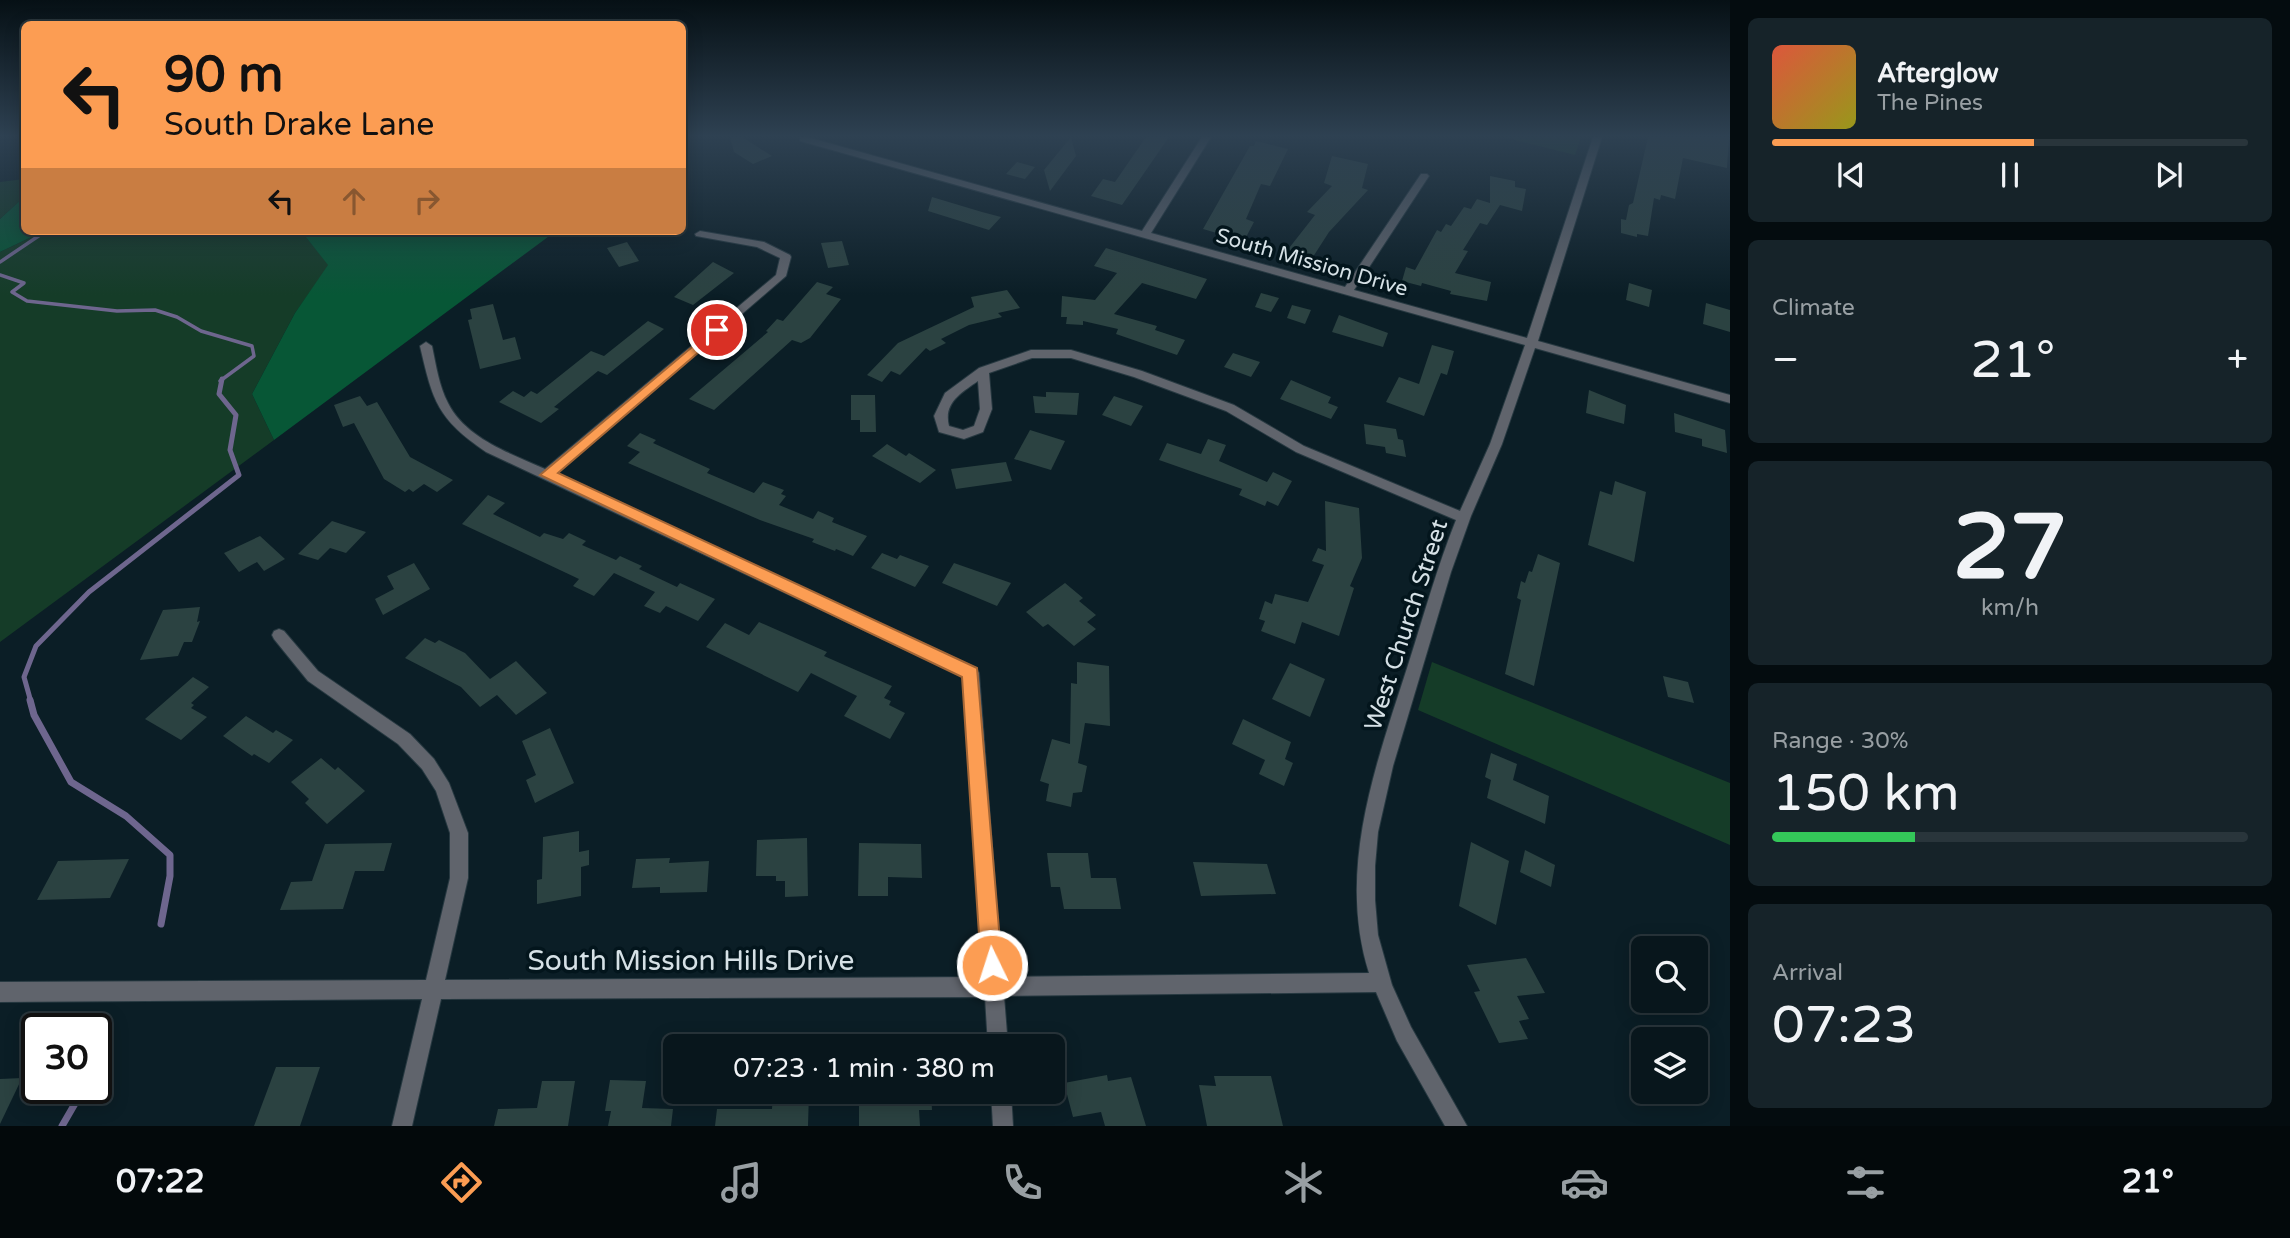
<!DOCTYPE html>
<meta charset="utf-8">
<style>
body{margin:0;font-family:"Varela Round",sans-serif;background:#162329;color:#f1f3f6;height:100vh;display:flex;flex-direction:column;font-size:26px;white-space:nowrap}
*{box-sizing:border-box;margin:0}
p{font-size:23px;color:#989fa3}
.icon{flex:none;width:38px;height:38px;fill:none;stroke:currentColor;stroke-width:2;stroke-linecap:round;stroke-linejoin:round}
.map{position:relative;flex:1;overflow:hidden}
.panel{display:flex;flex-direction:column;gap:18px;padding:18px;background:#040c0f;width:560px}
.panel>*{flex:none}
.top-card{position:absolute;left:21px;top:21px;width:665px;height:214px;border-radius:10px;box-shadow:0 4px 18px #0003,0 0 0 2px #29353b;background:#fc9d53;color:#111;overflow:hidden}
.controls{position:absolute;left:1631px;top:936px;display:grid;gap:14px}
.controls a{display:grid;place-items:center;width:77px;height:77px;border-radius:10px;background:#08161c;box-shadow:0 4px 18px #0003,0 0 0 2px #29353b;font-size:35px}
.speed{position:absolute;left:21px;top:1013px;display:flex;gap:14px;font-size:35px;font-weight:700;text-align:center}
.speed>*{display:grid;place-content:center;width:91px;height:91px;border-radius:50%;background:#08161c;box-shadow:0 4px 18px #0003,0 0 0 2px #29353b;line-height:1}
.speed .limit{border:4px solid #111;border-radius:10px;background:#fff;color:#111}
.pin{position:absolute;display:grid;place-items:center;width:60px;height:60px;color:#fff;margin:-30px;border:4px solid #fff;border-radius:50%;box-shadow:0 2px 7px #0007}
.me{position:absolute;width:77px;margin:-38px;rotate:356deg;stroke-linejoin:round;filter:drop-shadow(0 0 5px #0008)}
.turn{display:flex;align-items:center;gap:24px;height:147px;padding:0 28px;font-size:32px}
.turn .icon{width:91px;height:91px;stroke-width:2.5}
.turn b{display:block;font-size:49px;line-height:60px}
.lanes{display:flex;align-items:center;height:66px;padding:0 28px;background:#0003;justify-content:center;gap:35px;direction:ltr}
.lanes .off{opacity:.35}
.big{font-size:52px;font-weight:600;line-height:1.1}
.panel .tile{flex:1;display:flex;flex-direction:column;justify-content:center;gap:10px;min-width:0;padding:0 24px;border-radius:10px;background:#162329}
.panel .dial{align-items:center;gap:0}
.dial b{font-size:91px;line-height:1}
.song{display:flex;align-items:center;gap:21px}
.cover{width:84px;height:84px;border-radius:10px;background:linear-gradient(135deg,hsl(10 70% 55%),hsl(60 70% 35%))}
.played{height:7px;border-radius:4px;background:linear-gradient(90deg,#fc9d53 55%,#29353b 55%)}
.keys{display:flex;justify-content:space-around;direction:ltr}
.heat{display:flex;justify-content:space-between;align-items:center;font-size:38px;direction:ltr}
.charge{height:10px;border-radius:5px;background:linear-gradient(90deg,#34c759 30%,#29353b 0)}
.trip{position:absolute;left:663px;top:1034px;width:402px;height:70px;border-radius:10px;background:#08161c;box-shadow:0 4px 18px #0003,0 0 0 2px #29353b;font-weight:600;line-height:70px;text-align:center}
.dock{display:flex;height:112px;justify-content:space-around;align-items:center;background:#03090b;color:#989fa3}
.dock .icon{width:49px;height:49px}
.dock .selected{color:#fc9d53}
.dock b{font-size:32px;color:#f1f3f6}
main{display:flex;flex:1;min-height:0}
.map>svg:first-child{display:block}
.green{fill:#153c28}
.forest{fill:#075736}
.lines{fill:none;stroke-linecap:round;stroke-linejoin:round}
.stream-far2{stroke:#6e668e;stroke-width:3.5}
.stream-far1{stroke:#6e668e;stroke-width:5}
.stream{stroke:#6e668e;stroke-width:7}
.building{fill:#2b4241}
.street-casing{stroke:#273941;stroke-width:2}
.street{fill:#60646c;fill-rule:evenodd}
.route{fill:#fc9d53;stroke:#a46636;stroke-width:2}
.labels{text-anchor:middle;stroke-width:7;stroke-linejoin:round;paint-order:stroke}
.far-street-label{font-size:21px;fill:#d6e1e6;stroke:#03151c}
.street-label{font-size:24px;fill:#d6e1e6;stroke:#03151c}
.near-street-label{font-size:28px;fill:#d6e1e6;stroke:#03151c}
</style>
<main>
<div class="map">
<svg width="1730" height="1126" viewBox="0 0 1730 1126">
<rect width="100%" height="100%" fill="#0b1e26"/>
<g class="green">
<polygon points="1503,137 1581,137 1575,155"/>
<polygon points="24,179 24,197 0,219 0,182"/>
<polygon points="44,231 295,231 305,236 329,265 295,313 252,394 274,440 0,642 0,252"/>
<polygon points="1432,662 1730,783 1730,845 1418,710"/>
</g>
<g class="forest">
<polygon points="24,197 24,231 44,231 0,252 0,219"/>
<polygon points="295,231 556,231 274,440 252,394 295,313 328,265 305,236"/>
</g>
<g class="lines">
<g class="stream-far2">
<polyline points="0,262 46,231"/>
<polyline points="0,275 24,283 12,292 27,301 117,311 155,310 177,317 201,331 252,346 254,356 220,381"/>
</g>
<polyline class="stream-far1" points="31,702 24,677 36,646 89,592 239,475 230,450 236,415 219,394 222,379"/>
<g class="stream">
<polyline points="30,700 34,715 71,782 126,816 170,855 170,876 161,924"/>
<polyline points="96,1066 102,1055"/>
<polyline points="62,1126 84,1088"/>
</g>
</g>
<g class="building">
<polygon points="730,137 742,137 772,156 753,164 734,152"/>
<polygon points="1071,137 1076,156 1050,191 1044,170"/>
<polygon points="1146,137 1169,137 1122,205 1091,196 1103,179 1115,182"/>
<polygon points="1648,137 1729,137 1727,168 1683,158 1675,199 1661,195 1660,200 1654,198 1648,236 1637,234 1637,237 1621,233 1621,219 1626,220 1629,205 1633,203"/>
<polygon points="1256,141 1288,149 1270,186 1261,184 1246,219 1254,222 1244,241 1203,229 1250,146 1254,146"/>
<polygon points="1332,156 1368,164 1362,188 1368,190 1329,232 1311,260 1286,252 1315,215 1307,212 1332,186 1324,183"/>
<polygon points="1017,162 1035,167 1025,179 1006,174"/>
<polygon points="1490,176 1515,181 1515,187 1526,189 1522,211 1500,205 1487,225 1480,223 1463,250 1468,251 1455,273 1491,282 1487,301 1450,294 1451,291 1422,283 1421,286 1402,281 1406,267 1415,270 1437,230 1441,232 1446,224 1451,226 1464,207 1471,209 1477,199 1490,203"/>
<polygon points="932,197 982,212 1001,217 989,230 928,211"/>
<polygon points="842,241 849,265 828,268 821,243"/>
<polygon points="627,242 639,261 619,267 607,248"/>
<polygon points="1106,248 1207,279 1196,299 1142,283 1114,314 1157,326 1155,330 1185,340 1177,355 1116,334 1118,329 1083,321 1083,325 1066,324 1067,317 1061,317 1062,296 1095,300 1117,273 1094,266"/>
<polygon points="713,262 734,273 693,305 674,297"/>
<polygon points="817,282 833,287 826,294 841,299 810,338 801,343 792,340 714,410 689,399 768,332 766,331 777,319 783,321"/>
<polygon points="1629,283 1652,290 1649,307 1626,300"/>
<polygon points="1007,290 1020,308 998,313 1002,317 969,325 941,339 946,343 930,351 926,348 900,375 891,371 882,382 867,375 898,343 974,307 971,297"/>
<polygon points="1261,293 1279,298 1271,312 1255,307"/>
<polygon points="1706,303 1730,310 1730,332 1703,324"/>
<polygon points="493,304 503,340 515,337 521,359 480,369 468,320 472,319 470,309"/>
<polygon points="1292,305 1311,310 1305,324 1287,318"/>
<polygon points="1339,315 1388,333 1383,347 1332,332"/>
<polygon points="648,321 664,329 607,375 598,371 554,407 559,409 541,423 499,402 513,391 524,397 531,391 537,394 591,351 604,356"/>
<polygon points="1432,345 1454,351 1447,375 1441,373 1424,416 1386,402 1399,377 1419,384"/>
<polygon points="1233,353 1260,362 1251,377 1224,367"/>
<polygon points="1291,380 1331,397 1328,403 1338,407 1331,419 1280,399"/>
<polygon points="1589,390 1626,405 1624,424 1586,413"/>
<polygon points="1046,392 1079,393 1077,415 1035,413 1033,396 1046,397"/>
<polygon points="851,395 875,395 876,432 860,432 860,420 851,420"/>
<polygon points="360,396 367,406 377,402 410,457 453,480 437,492 424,484 413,492 409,489 405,492 384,479 354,423 343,427 334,405"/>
<polygon points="1114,396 1143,406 1131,426 1102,415"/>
<polygon points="1674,413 1725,430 1727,453 1702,446 1702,439 1675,432"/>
<polygon points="1364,424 1396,429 1398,439 1403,440 1406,457 1386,453 1385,447 1366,444"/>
<polygon points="1030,430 1065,441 1051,470 1014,459"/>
<polygon points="640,433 656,440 653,443 710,469 707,473 754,493 763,482 784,490 781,494 786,496 779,505 813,519 818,511 834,518 832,522 867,536 853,556 836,549 835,551 812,542 814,539 760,520 628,463 640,452 627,446"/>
<polygon points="1208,439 1226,445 1219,461 1267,482 1273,472 1292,481 1278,506 1267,501 1265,506 1239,495 1242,489 1159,460 1167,443 1201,454"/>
<polygon points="887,444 906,456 909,453 936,470 920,483 872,456"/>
<polygon points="1006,462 1012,481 956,489 951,469"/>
<polygon points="1615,481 1646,492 1634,562 1588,545 1600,491 1612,495"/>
<polygon points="488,495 505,503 493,514 540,537 544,533 563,539 569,533 586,541 582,545 616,560 620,556 642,566 639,569 677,587 680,583 715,599 698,621 666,606 660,613 644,606 655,592 614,573 594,596 573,586 579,579 462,524"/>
<polygon points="1325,501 1359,508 1362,558 1350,586 1354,588 1339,636 1302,622 1295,644 1261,631 1265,621 1259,619 1265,601 1272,604 1275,594 1308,602 1324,565 1312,561 1318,548 1326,551"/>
<polygon points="332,521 366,532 346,553 330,548 318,560 298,554"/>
<polygon points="260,536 285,559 264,571 257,562 239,572 224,553"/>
<polygon points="882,553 897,559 900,555 929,566 915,587 871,568"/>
<polygon points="1538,554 1560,563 1534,686 1505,674 1521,600 1517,598 1521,581 1525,583 1529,571 1532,572"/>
<polygon points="414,563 430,589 383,615 375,599 394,589 387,576"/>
<polygon points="954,563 1011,583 997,606 942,583"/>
<polygon points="1065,583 1083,598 1079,601 1096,615 1087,622 1096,629 1074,646 1048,624 1043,627 1026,612"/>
<polygon points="200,607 197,622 200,621 192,642 184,642 178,656 140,660 163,610"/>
<polygon points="759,622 827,652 824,656 892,686 884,698 891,701 889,705 905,713 890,739 844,716 857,696 811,673 798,692 706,647 725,623 749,635"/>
<polygon points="425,638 435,643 439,640 465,653 490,679 516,661 547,693 516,715 497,695 480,707 461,687 405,658"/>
<polygon points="1077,662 1109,666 1110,726 1085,723 1078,763 1087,766 1082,792 1073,793 1071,807 1046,801 1049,784 1040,781 1052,739 1070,744 1071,683 1077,684"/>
<polygon points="1290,663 1325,679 1310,717 1272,699"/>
<polygon points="1663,676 1688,682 1694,703 1668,697"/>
<polygon points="193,677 209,687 191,703 194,705 191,708 207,717 181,740 145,719"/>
<polygon points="246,716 273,733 276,730 293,740 269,763 254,754 252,756 223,736"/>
<polygon points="1243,719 1291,742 1285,759 1293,763 1284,786 1259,774 1265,760 1232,744"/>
<polygon points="550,728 574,783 535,803 526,780 536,775 522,741"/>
<polygon points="1491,753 1517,764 1513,780 1549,796 1545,824 1487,798 1491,780 1485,777"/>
<polygon points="321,758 335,770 338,767 365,791 327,824 305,803 309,799 291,782"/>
<polygon points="579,831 579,852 589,850 589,865 581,867 581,896 537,904 537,880 542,879 543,837"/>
<polygon points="807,838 808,896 785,897 785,881 776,881 776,876 756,876 757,840"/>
<polygon points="1471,842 1509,861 1496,925 1459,906"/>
<polygon points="392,843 384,871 355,871 343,909 280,910 291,882 312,881 325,844"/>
<polygon points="859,843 921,844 922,878 888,877 888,896 858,896"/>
<polygon points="1525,850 1555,865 1551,887 1520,872"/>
<polygon points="1047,853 1088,853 1091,878 1116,878 1121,909 1064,909 1060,887 1051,887"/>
<polygon points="670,858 669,863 709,861 707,892 660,893 660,887 632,888 636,859"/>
<polygon points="129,859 110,898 37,900 58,861"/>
<polygon points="1193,862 1267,864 1276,894 1201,896"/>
<polygon points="1526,958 1545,993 1517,996 1529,1019 1519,1021 1528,1039 1499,1043 1474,992 1480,991 1467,965"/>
<polygon points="276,1067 320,1067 300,1126 254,1126"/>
<polygon points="1107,1075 1108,1081 1131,1077 1146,1126 1105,1126 1101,1112 1073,1117 1064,1083"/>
<polygon points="1214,1076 1271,1076 1283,1126 1207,1126 1199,1085 1216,1086"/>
<polygon points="22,1078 0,1124 0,1079"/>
<polygon points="610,1080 646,1081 642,1108 673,1109 671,1126 608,1126 611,1111 605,1111"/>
<polygon points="542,1081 575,1081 568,1126 494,1126 498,1109 537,1108"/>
<polygon points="773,1092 809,1092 808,1126 715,1126 717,1109 772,1109"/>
<polygon points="905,1092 931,1092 932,1110 919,1110 920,1126 859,1126 859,1094"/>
</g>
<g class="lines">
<defs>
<g id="street">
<path d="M800,137h7l335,94 60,-94h9l-60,96 194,54 76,-113h6l2,2 -75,114 173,48 66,-201h9l-64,204 192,54v8l-195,-55 -33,96 -31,72 -20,56 -58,194 -15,66 -3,34v34l3,35 14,50 19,42 56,99h-22l-48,-85 -21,-49 -372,4 4,50h-20l-3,-49 -544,2 -29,127h-20l30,-127 -422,3v-20l426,-2 24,-102v-45l-14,-42 -14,-22 -24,-25 -90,-63 -34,-42 -2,-4 2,-4 5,-2 5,2 34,40 92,63 24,25 15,24 19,50v45l-23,102 539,-3 -20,-300 -478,-225c-49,-34 -53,-50 -66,-106l6,-4 6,4c4,19 7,40 16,57 18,36 64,51 97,66l231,-194 4,-17 -23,-11 -61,-11 -1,-2 5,-3 64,11 26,13 1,2 -5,19 -230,198 420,194 3,5 23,304 367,-4c-33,-105 8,-211 40,-311 15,-47 28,-95 47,-142l-160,-68 -70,-41 -92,-34 -63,-19h-39l-43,15 3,36 -9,23 -19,7 -25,-7 -5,-16 11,-23 34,-25 52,-18h40l71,21 92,34 70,41 156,65 30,-67 35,-99 -725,-204zM978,381l2,28 -6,17 -11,4 -14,-4c-6,-23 12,-33 29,-45z"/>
<polygon points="991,1092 1011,1092 1013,1126 993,1126"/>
</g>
</defs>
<use href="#street" class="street-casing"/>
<use href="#street" class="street"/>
</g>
<linearGradient id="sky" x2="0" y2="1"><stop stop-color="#061015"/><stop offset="0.46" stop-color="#2e4152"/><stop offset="1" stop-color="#2e4152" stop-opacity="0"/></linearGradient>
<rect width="1730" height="295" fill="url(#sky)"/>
<polygon class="route" points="717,326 723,330 721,333 558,473 977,668 1002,965 999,973 992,976 984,973 981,965 962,677 540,475"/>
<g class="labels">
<g class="far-street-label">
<text transform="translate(1312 262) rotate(16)" y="7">South Mission Drive</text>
</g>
<g class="street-label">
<text transform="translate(1406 625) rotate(-72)" y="8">West Church Street</text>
</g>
<g class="near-street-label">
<text x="691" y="970">South Mission Hills Drive</text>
</g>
</g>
</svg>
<div class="controls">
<a><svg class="icon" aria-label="search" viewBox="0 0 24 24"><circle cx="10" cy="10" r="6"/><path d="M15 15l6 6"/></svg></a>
<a><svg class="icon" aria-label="layers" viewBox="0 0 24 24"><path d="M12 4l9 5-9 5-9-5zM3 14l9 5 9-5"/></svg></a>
</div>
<div class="speed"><div class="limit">30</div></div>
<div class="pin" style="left:717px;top:330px;background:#d93025"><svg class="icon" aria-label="arrive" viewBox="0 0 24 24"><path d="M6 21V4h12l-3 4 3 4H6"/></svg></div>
<svg class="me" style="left:992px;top:965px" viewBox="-20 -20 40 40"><circle r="17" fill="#fc9d53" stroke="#fff" stroke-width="3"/><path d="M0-11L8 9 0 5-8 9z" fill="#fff"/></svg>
<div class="trip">07:23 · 1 min · 380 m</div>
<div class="top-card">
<div class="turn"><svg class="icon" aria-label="left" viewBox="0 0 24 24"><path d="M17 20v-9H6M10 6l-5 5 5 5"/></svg><div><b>90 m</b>South Drake Lane</div></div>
<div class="lanes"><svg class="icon" aria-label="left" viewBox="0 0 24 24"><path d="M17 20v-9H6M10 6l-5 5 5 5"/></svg><svg class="icon off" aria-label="ahead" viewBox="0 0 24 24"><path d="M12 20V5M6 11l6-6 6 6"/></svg><svg class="icon off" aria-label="right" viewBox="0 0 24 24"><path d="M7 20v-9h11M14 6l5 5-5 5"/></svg></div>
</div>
</div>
<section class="panel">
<div class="tile">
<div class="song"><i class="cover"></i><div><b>Afterglow</b><p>The Pines</p></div></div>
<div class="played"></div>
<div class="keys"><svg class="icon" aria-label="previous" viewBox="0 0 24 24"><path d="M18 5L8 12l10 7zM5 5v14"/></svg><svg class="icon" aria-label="pause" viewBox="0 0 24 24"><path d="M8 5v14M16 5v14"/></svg><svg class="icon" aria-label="next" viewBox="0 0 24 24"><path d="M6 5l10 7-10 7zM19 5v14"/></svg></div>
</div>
<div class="tile"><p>Climate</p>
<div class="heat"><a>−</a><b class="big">21°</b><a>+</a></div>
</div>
<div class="tile dial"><b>27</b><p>km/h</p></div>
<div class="tile"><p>Range · 30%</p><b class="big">150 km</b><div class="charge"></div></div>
<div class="tile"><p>Arrival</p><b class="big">07:23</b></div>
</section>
</main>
<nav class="dock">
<b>07:22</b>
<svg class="icon selected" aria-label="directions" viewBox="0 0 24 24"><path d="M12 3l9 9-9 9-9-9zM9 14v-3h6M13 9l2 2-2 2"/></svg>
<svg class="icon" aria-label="music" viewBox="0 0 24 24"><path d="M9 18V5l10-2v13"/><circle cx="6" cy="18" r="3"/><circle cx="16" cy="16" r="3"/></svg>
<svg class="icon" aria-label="phone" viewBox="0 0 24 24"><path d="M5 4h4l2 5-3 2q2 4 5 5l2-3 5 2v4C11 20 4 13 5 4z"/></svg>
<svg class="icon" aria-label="climate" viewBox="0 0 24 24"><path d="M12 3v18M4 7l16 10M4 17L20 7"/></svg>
<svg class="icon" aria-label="car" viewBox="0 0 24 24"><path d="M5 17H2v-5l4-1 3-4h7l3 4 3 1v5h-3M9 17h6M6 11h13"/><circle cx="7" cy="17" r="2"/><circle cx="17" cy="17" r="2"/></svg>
<svg class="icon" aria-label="filters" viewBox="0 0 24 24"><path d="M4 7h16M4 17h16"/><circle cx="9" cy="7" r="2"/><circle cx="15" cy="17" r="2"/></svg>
<b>21°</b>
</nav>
